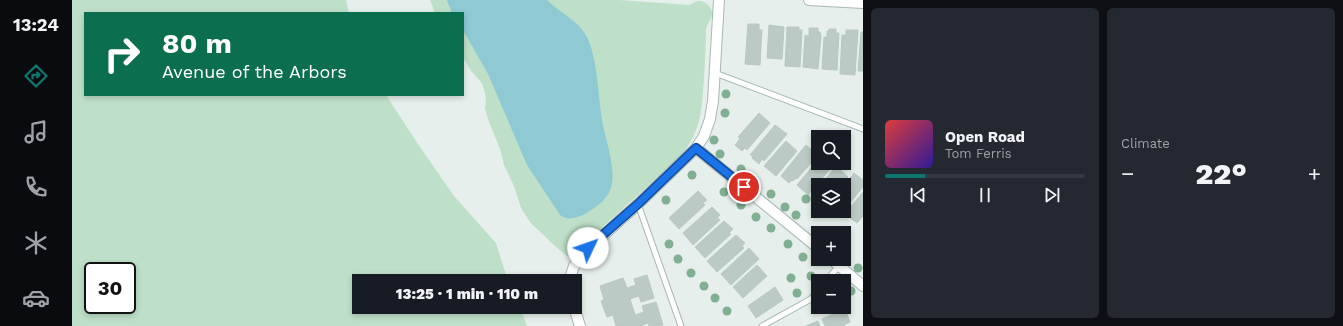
<!DOCTYPE html>
<meta charset="utf-8">
<style>
body{margin:0;font-family:"Work Sans",sans-serif;background:#242831;color:#f1f3f6;height:100vh;display:flex;flex-direction:column;font-size:15px;white-space:nowrap}
*{box-sizing:border-box;margin:0}
p{font-size:13px;color:#9ea1a6}
.icon{flex:none;width:22px;height:22px;fill:none;stroke:currentColor;stroke-width:2;stroke-linecap:round;stroke-linejoin:round}
.map{position:relative;flex:1;overflow:hidden}
.details{display:flex;flex-direction:column;gap:8px;padding:8px;background:#0d0f14;width:480px}
.details>*{flex:none}
.top-card{position:absolute;left:12px;top:12px;width:380px;height:84px;border-radius:0px;box-shadow:0 2px 6px #0003;background:#0b6e4f;color:#fff;overflow:hidden}
.buttons{position:absolute;left:739px;top:130px;display:grid;gap:8px}
.buttons a{display:grid;place-items:center;width:40px;height:40px;border-radius:0px;background:#171b24;box-shadow:0 2px 6px #0003;font-size:20px}
.speed{position:absolute;left:12px;top:262px;display:flex;gap:8px;font-size:20px;font-weight:700;text-align:center}
.speed>*{display:grid;place-content:center;width:52px;height:52px;border-radius:50%;background:#171b24;box-shadow:0 2px 6px #0003;line-height:1}
.speed .limit{border:2px solid #111;border-radius:6px;background:#fff;color:#111}
.pin{position:absolute;display:grid;place-items:center;width:34px;height:34px;color:#fff;margin:-17px;border:2px solid #fff;border-radius:50%;box-shadow:0 1px 4px #0007}
.me{position:absolute;width:44px;margin:-22px;rotate:48deg;stroke-linejoin:round;filter:drop-shadow(0 0 3px #0008)}
.turn{display:flex;align-items:center;gap:14px;height:84px;padding:0 12px;font-size:18px}
.turn .icon{width:52px;height:52px;stroke-width:2.5}
.turn b{display:block;font-size:28px;line-height:34px}
.big{font-size:30px;font-weight:800;line-height:1.1}
.details .widget{flex:1;display:flex;flex-direction:column;justify-content:center;gap:6px;min-width:0;padding:0 14px;border-radius:6px;background:#242831}
.song{display:flex;align-items:center;gap:12px}
.cover{width:48px;height:48px;border-radius:6px;background:linear-gradient(135deg,hsl(0 70% 55%),hsl(250 70% 35%))}
.played{height:4px;border-radius:2px;background:linear-gradient(90deg,#0f766e 20%,#363941 20%)}
.keys{display:flex;justify-content:space-around;direction:ltr}
.heat{display:flex;justify-content:space-between;align-items:center;font-size:22px;direction:ltr}
.details .tiles{flex:1;display:grid;gap:8px;grid-template-columns:repeat(2,1fr)}
.trip{position:absolute;left:280px;top:274px;width:230px;height:40px;border-radius:0px;background:#171b24;box-shadow:0 2px 6px #0003;font-weight:800;line-height:40px;text-align:center}
main{display:flex;flex:1;min-height:0}
.dock{display:flex;flex-direction:column;width:72px;justify-content:space-around;align-items:center;background:#090b0e;color:#9ea1a6}
.dock .icon{width:28px;height:28px}
.dock .current{color:#0f766e}
.dock b{font-size:18px;color:#f1f3f6}
.map>svg:first-child{display:block}
.green{fill:#bfe0c8;fill-rule:evenodd}
.water{fill:#8ec9d4}
.building{fill:#bbcac4;stroke:#b8c9c2}
.lines{fill:none;stroke-linecap:round;stroke-linejoin:round}
.lane-casing{stroke:#a8b8b2;stroke-width:7}
.street-casing{stroke:#a8b8b2;stroke-width:12}
.lane{stroke:#fff;stroke-width:5}
.street{stroke:#fff;stroke-width:10}
.tree{fill:#80af93}
.route-casing{stroke:#114b97;stroke-width:10}
.route{stroke:#1a73e8;stroke-width:7}
</style>
<main>
<nav class="dock">
<b>13:24</b>
<svg class="icon current" aria-label="directions" viewBox="0 0 24 24"><path d="M12 3l9 9-9 9-9-9zM9 14v-3h6M13 9l2 2-2 2"/></svg>
<svg class="icon" aria-label="music" viewBox="0 0 24 24"><path d="M9 18V5l10-2v13"/><circle cx="6" cy="18" r="3"/><circle cx="16" cy="16" r="3"/></svg>
<svg class="icon" aria-label="phone" viewBox="0 0 24 24"><path d="M5 4h4l2 5-3 2q2 4 5 5l2-3 5 2v4C11 20 4 13 5 4z"/></svg>
<svg class="icon" aria-label="climate" viewBox="0 0 24 24"><path d="M12 3v18M4 7l16 10M4 17L20 7"/></svg>
<svg class="icon" aria-label="car" viewBox="0 0 24 24"><path d="M5 17H2v-5l4-1 3-4h7l3 4 3 1v5h-3M9 17h6M6 11h13"/><circle cx="7" cy="17" r="2"/><circle cx="17" cy="17" r="2"/></svg>
</nav>
<div class="map">
<svg width="791" height="326" viewBox="0 0 791 326">
<rect width="100%" height="100%" fill="#e6efeb"/>
<g class="green">
<path d="M0,0h274l3,13h-264v82h301l32,49 36,52 42,47 12,38h-149v26h161l7,19h-455zM21,271h34v34h-34z"/>
<path d="M358,0h189l70,5c3,-1 6,-4 9,-4 8,-1 15,7 14,14 -1,5 -5,9 -6,15 0,16 -1,31 -2,47 -2,30 -2,56 -25,80l-96,88 -11,15 -16,-13 -20,-19 -6,-6 -9,-14 -7,-22 -10,-21 -3,-13 -13,-33 -3,-11 1,-7 -1,-8 -3,-10 -11,-12 -8,-14v-44h-28z"/>
</g>
<path class="water" d="M375,0h100c14,14 32,20 41,39 10,24 10,56 14,81 3,18 13,45 10,63 -2,15 -15,24 -27,31 -8,4 -18,7 -25,1l-33,-50 -39,-91 -25,-44v-17h-11z"/>
<g class="building">
<polygon points="676,24 687,24 687,30 690,30 688,65 673,64"/>
<polygon points="697,25 712,27 710,59 695,58"/>
<polygon points="715,27 727,27 727,30 730,30 728,67 713,66"/>
<polygon points="737,28 746,28 746,32 748,32 749,36 746,69 731,67 733,35 737,36"/>
<polygon points="757,29 764,29 764,33 767,33 765,70 750,69 752,37 755,37 755,31 757,31"/>
<polygon points="774,30 786,30 783,75 768,74 770,35 774,35"/>
<polygon points="789,32 791,32 791,71 786,71"/>
<polygon points="687,113 698,123 675,150 673,148 670,151 663,145 668,139 666,137"/>
<polygon points="703,125 715,134 692,161 690,159 687,164 680,158 681,156 678,155"/>
<polygon points="714,141 725,151 704,176 692,166"/>
<polygon points="734,145 746,155 725,179 724,178 721,181 720,180 717,183 709,176"/>
<polygon points="746,160 746,163 750,163 758,169 736,195 725,185"/>
<polygon points="764,166 776,177 769,185 749,185"/>
<polygon points="782,173 791,180 791,187 772,210 772,186"/>
<polygon points="746,188 746,199 740,195"/>
<polygon points="626,191 635,200 631,203 633,205 607,229 597,218"/>
<polygon points="791,192 791,216 785,223 773,214"/>
<polygon points="640,207 648,215 645,218 648,220 621,245 611,233"/>
<polygon points="652,221 661,229 657,233 659,234 633,258 623,247"/>
<polygon points="664,235 673,243 670,246 672,248 645,272 635,261"/>
<polygon points="677,248 687,259 659,285 649,274"/>
<polygon points="685,265 695,276 671,298 661,287"/>
<polygon points="575,275 582,298 569,302 567,296 558,299 563,315 572,312 570,306 584,302 591,325 577,326 576,323 568,326 544,326 541,315 535,317 529,301 532,300 528,286 551,278 555,288 564,285 562,279"/>
<polygon points="703,287 711,300 684,318 676,306"/>
<polygon points="773,309 778,322 772,325 772,326 753,326 750,319"/>
<polygon points="746,321 748,326 734,326"/>
</g>
<g class="lines">
<defs>
<g id="lane">
<polyline points="643,73 791,129"/>
<polyline points="566,204 609,326"/>
<polyline points="754,281 767,266"/>
<polyline points="690,326 739,299 746,290"/>
</g>
<g id="street">
<polyline points="737,0 791,3"/>
<polyline points="624,148 746,248"/>
<polyline points="759,259 791,286"/>
<polyline points="498,281 498,278 502,266 516,249 566,204 624,148 632,136 638,119 641,101 647,0"/>
<polyline points="502,307 508,326"/>
</g>
</defs>
<use href="#lane" class="lane-casing"/>
<use href="#street" class="street-casing"/>
<use href="#lane" class="lane"/>
<use href="#street" class="street"/>
</g>
<g class="tree">
<circle cx="654" cy="94" r="4.5"/>
<circle cx="653" cy="113" r="4.5"/>
<circle cx="642" cy="140" r="4.5"/>
<circle cx="648" cy="154" r="4.5"/>
<circle cx="669" cy="169" r="4.5"/>
<circle cx="620" cy="175" r="4.5"/>
<circle cx="652" cy="192" r="4.5"/>
<circle cx="699" cy="194" r="4.5"/>
<circle cx="734" cy="199" r="4.5"/>
<circle cx="594" cy="200" r="4.5"/>
<circle cx="669" cy="205" r="4.5"/>
<circle cx="713" cy="207" r="4.5"/>
<circle cx="724" cy="215" r="4.5"/>
<circle cx="684" cy="217" r="4.5"/>
<circle cx="699" cy="228" r="4.5"/>
<circle cx="597" cy="244" r="4.5"/>
<circle cx="716" cy="244" r="4.5"/>
<circle cx="731" cy="257" r="4.5"/>
<circle cx="606" cy="259" r="4.5"/>
<circle cx="786" cy="268" r="4.5"/>
<circle cx="619" cy="273" r="4.5"/>
<circle cx="739" cy="276" r="4.5"/>
<circle cx="719" cy="278" r="4.5"/>
<circle cx="632" cy="286" r="4.5"/>
<circle cx="779" cy="291" r="4.5"/>
<circle cx="725" cy="293" r="4.5"/>
<circle cx="643" cy="298" r="4.5"/>
<circle cx="655" cy="311" r="4.5"/>
</g>
<g class="lines">
<defs>
<polyline id="route" points="516,248 566,204 624,148 672,187"/>
</defs>
<use href="#route" class="route-casing"/>
<use href="#route" class="route"/>
</g>
</svg>
<div class="buttons">
<a><svg class="icon" aria-label="search" viewBox="0 0 24 24"><circle cx="10" cy="10" r="6"/><path d="M15 15l6 6"/></svg></a>
<a><svg class="icon" aria-label="layers" viewBox="0 0 24 24"><path d="M12 4l9 5-9 5-9-5zM3 14l9 5 9-5"/></svg></a>
<a>+</a>
<a>−</a>
</div>
<div class="speed"><div class="limit">30</div></div>
<div class="pin" style="left:672px;top:187px;background:#d93025"><svg class="icon" aria-label="arrive" viewBox="0 0 24 24"><path d="M6 21V4h12l-3 4 3 4H6"/></svg></div>
<svg class="me" style="left:516px;top:248px" viewBox="-20 -20 40 40"><circle r="19" fill="#fff"/><path d="M0-13L10 11 0 6-10 11z" fill="#1a73e8"/></svg>
<div class="trip">13:25 · 1 min · 110 m</div>
<div class="top-card">
<div class="turn"><svg class="icon" aria-label="right" viewBox="0 0 24 24"><path d="M7 20v-9h11M14 6l5 5-5 5"/></svg><div><b>80 m</b>Avenue of the Arbors</div></div>
</div>
</div>
<section class="details">
<div class="tiles">
<div class="widget">
<div class="song"><i class="cover"></i><div><b>Open Road</b><p>Tom Ferris</p></div></div>
<div class="played"></div>
<div class="keys"><svg class="icon" aria-label="previous" viewBox="0 0 24 24"><path d="M18 5L8 12l10 7zM5 5v14"/></svg><svg class="icon" aria-label="pause" viewBox="0 0 24 24"><path d="M8 5v14M16 5v14"/></svg><svg class="icon" aria-label="next" viewBox="0 0 24 24"><path d="M6 5l10 7-10 7zM19 5v14"/></svg></div>
</div>
<div class="widget"><p>Climate</p>
<div class="heat"><a>−</a><b class="big">22°</b><a>+</a></div>
</div>
</div>
</section>
</main>
